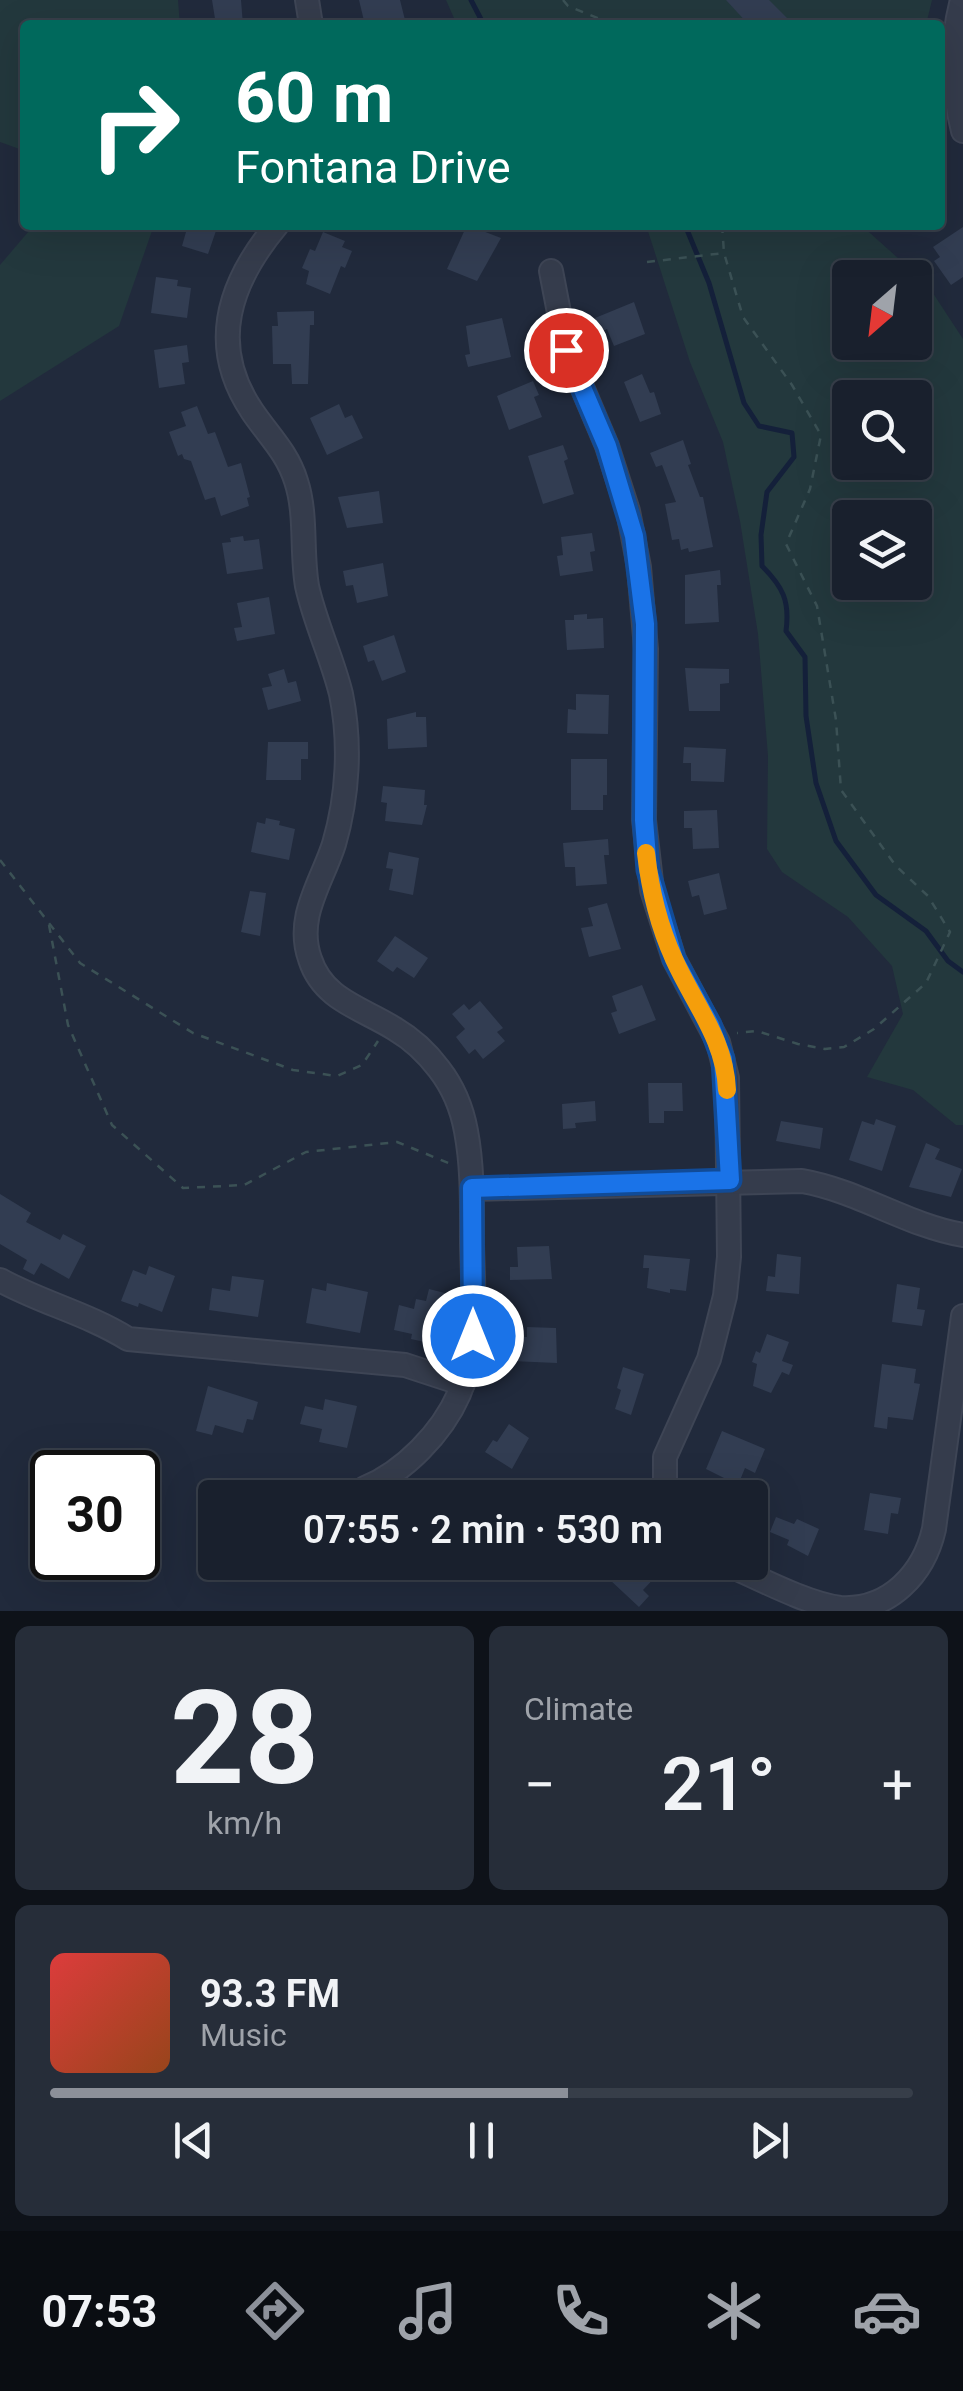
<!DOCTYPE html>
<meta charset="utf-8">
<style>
body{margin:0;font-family:Roboto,sans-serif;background:#262d39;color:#f1f3f6;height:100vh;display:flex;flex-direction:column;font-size:38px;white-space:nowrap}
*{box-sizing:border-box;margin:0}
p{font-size:32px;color:#9fa3aa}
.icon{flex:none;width:55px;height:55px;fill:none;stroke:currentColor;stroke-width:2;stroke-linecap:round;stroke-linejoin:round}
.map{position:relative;height:1611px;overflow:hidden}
.panel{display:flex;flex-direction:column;gap:15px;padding:15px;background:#0e1219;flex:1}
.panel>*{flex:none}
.top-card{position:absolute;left:20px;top:20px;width:925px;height:210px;border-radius:10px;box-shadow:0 10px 40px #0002,0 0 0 2px #373e49;background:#00695c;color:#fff;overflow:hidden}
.needle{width:65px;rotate:208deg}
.buttons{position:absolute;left:832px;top:260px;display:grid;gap:20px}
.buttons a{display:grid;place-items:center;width:100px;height:100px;border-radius:10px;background:#19202d;box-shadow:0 10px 40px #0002,0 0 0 2px #373e49;font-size:50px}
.speed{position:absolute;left:30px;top:1450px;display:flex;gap:20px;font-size:50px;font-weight:700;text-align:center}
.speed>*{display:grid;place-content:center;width:130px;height:130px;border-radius:50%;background:#19202d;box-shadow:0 10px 40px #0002,0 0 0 2px #373e49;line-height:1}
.speed .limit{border:5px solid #111;border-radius:15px;background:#fff;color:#111}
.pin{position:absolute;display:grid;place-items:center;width:85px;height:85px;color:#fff;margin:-42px;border:5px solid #fff;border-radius:50%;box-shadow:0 2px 10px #0007}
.me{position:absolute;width:110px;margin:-55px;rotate:0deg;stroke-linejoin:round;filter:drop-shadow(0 0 8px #0008)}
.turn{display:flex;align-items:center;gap:35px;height:210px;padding:0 50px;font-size:45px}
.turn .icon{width:130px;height:130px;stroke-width:2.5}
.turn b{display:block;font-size:70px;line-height:85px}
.big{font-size:75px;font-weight:600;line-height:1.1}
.panel .tile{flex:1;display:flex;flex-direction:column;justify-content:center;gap:15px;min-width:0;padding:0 35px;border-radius:15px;background:#262d39}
.panel .dial{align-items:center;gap:0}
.dial b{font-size:130px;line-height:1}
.song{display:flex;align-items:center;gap:30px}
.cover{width:120px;height:120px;border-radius:15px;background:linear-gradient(135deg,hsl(0 70% 55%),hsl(20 70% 35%))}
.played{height:10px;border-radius:5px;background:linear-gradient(90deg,#8c9099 60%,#373e49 60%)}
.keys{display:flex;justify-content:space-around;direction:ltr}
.heat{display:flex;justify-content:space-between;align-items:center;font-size:55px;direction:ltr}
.panel .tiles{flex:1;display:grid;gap:15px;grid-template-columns:1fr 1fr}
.tile:last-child{grid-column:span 2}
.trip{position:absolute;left:198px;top:1480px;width:570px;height:100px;border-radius:10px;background:#19202d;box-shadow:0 10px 40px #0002,0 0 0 2px #373e49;font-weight:600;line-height:100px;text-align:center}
.tab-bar{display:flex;height:160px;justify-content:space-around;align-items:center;background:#0a0d12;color:#9fa3aa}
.tab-bar .icon{width:70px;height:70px}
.tab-bar .selected{color:#8c9099}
.tab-bar b{font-size:45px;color:#f1f3f6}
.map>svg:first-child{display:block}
.green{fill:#23383d;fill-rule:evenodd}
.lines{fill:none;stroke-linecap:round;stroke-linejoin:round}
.stream{stroke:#14203a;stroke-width:5}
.building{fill:#323d52}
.minor-casing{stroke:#3e4555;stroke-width:26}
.path{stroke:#3b5155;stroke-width:2.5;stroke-dasharray:8 8;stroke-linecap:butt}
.minor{stroke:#353c4c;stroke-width:22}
.route-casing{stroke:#114b97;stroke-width:25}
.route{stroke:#1a73e8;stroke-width:18}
.slow{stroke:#f59e0b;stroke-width:18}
</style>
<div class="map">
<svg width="963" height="1611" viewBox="0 0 963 1611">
<rect width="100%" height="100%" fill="#212a3c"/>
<g class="green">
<polygon points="0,0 178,0 180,25 25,25 25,151 0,142"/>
<polygon points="446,0 932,0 926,25 457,25"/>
<polygon points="28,225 154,225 119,326 0,401 0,265 29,231"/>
<path d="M646,225h215l66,59 36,55v786h-7l-43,-35 -46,-13 36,-63 -11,-48 -44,-49 -66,-45 -15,-23 1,-93 -10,-122 -18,-113 -17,-79 -33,-80zM850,278h65v64h-65zM850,398h65v64h-65zM850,518h65v64h-65z"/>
</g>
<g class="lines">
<g class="stream">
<polyline points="471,0 484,25"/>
<path d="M685,225l24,58 35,120 15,23 33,7 2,24 -27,35 -6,43 1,31c21,21 28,35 24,65l19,26 1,59 10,67 20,58 40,54 50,36 22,30 15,11"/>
</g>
</g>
<g class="building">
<polygon points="212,0 241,0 243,25 216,25"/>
<polygon points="359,0 400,0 405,20 387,25 365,25"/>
<polygon points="726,0 769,0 787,18 780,25 749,25"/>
<polygon points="188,225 218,225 208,254 182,246"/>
<polygon points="467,225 501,238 477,281 447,269"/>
<polygon points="963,227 963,277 951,285 934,261 940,257 933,247"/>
<polygon points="323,232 345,241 342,247 352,251 345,268 341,266 330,294 306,284 309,271 302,268 310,249 315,251"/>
<polygon points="156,277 178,280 177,286 191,288 187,318 151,313"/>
<polygon points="634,302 645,334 614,346 607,329 601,332 595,318"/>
<polygon points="314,311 314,325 310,325 308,384 292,384 291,364 273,364 272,326 278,326 277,312"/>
<polygon points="502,318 511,357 468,367 465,355 470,354 466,326"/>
<polygon points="187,345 189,362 182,363 185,384 159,388 154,350"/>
<polygon points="642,374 650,393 654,392 661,414 640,422 624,382"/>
<polygon points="533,381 539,395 534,397 542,417 509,430 497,396"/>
<polygon points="339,404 345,418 352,415 363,438 327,455 310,418"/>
<polygon points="197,406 208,434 215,432 228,467 241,463 250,497 247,498 249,506 221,516 215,497 205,500 191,461 184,459 182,454 178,456 169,432 186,426 181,412"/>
<polygon points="683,440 691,464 688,465 700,497 703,497 713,547 689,552 688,548 681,550 679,539 672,540 665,504 676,502 662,465 656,467 650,453"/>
<polygon points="563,445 568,459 564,461 574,494 543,504 528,456"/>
<polygon points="379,491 383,523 347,528 338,497"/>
<polygon points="592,533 595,551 590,552 593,571 560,576 557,556 563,555 561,537"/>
<polygon points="243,536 244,541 259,539 263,569 227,574 222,543 231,542 230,538"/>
<polygon points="383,563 388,596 357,603 353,585 346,586 343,571"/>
<polygon points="720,570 721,585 717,585 719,622 685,624 685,575"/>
<polygon points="269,597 275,634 237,641 234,628 242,627 237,603"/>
<polygon points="587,614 587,619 603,618 604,648 567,650 565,620 574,620 574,615"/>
<polygon points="394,635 406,672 382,681 374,660 368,662 363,646"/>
<polygon points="685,668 729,669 729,683 720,684 720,711 689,711"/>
<polygon points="284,669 288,683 296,681 301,701 268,710 262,688 272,686 268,674"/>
<polygon points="576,694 609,695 608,734 567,733 568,709 576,710"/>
<polygon points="416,712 416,717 426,717 427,747 388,749 387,719"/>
<polygon points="268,742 308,742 308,759 301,759 301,780 266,780"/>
<polygon points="684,747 726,749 724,782 691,781 691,763 683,763"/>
<polygon points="571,759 607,759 607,795 603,795 603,810 571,810"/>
<polygon points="383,786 425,790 424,805 427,805 422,825 385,821 387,803 381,802"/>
<polygon points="717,810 719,848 693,849 692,828 684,828 684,811"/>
<polygon points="266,818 280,821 279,825 295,829 289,860 251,852 257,822 265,824"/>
<polygon points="608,839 609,855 604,855 607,884 576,886 575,867 565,867 563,843"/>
<polygon points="389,852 419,858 413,895 389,890 393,869 386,868"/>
<polygon points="719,873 727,909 704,915 699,895 692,897 688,881"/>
<polygon points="250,891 266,893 260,936 241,932"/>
<polygon points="607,903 621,949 589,957 581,928 593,926 588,908"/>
<polygon points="395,936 428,958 414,978 397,967 393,972 377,961"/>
<polygon points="642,985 656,1020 619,1034 611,1013 617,1011 612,996"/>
<polygon points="480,1001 503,1028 497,1032 505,1041 483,1059 475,1049 469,1054 456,1037 465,1029 452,1014 464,1004 469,1010"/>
<polygon points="648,1083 682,1083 683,1111 664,1111 664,1123 649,1123"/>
<polygon points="595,1101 596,1121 575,1123 576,1128 563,1129 562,1104"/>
<polygon points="876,1119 896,1126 882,1171 849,1160 862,1121 874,1125"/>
<polygon points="781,1121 823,1128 820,1149 776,1141"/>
<polygon points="926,1143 940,1149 935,1159 962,1169 951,1197 909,1187"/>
<polygon points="0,1194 31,1213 26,1222 60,1240 63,1234 86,1246 69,1279 41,1263 34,1275 23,1269 27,1260 0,1244"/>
<polygon points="549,1246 552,1279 510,1280 510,1267 518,1267 517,1247"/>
<polygon points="777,1254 801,1257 799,1294 766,1291 768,1276 775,1277"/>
<polygon points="644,1255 690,1259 686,1291 670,1289 670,1293 647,1288 649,1268 643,1268"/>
<polygon points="149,1266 175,1276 162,1312 139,1303 138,1307 121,1301 133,1270 146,1275"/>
<polygon points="232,1276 264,1280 258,1317 209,1310 212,1288 230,1291"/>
<polygon points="327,1283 368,1292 360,1333 306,1323 312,1288 326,1291"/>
<polygon points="897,1284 920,1288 917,1309 925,1310 922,1326 892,1322"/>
<polygon points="429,1289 449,1294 438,1345 411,1339 412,1334 394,1330 399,1305 414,1309 416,1299 426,1301"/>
<polygon points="527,1327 556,1328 557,1363 511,1361 516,1337 527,1337"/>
<polygon points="767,1334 789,1342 782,1361 793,1365 789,1375 782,1372 771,1393 753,1386 757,1364 752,1362 756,1351 760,1353"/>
<polygon points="882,1364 916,1369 914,1383 920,1384 913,1420 888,1417 887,1429 874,1427"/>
<polygon points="623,1367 644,1374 631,1415 615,1409 621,1390 617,1388"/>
<polygon points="208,1386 258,1402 253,1420 247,1419 243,1433 215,1425 212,1435 196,1431"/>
<polygon points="325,1399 357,1406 347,1448 319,1442 322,1429 300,1424 305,1406 323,1410"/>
<polygon points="509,1424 529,1438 512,1469 485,1452 493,1440 497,1442"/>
<polygon points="722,1431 765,1449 755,1473 745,1468 738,1485 706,1469"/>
<polygon points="626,1479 627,1496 595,1498 593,1480"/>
<polygon points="870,1493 901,1498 898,1514 891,1513 888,1534 864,1530"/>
<polygon points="776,1517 794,1524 797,1519 819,1529 808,1556 787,1545 789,1540 770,1532"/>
<polygon points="625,1562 662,1562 655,1569 659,1573 643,1590 649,1596 639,1607 609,1579"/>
</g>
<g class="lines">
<defs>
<g id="minor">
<polyline points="307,0 311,25"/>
<path d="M962,0c-12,46 -10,86 1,131"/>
<path d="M277,225c-47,56 -70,119 -25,186 16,24 35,41 44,70 11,33 5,70 11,105 8,37 25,71 34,108 10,49 7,102 -7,150 -12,38 -39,73 -24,115 13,41 52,49 85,70 17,10 32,24 44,40 14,18 23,40 27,62 7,37 6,76 6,113 1,50 7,103 -13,150 -17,39 -55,78 -94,94"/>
<polyline points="551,271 566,349 607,446 628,511 639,567 646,649 644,820 652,890 674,959 718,1042 727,1078 729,1257 725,1296 709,1359 665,1457 665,1498"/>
<path d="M472,1189l330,-8c57,10 104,44 161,54"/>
<path d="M0,1280c42,23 88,34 128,59l277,26 58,19"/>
<path d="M722,1562c35,15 82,41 118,46 50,3 84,-35 94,-79l29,-213"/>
</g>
</defs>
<use href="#minor" class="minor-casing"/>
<g class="path">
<polyline points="563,0 568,6 615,25"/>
<polyline points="722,225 724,253 743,317 792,385 821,435 810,489 786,544 817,606 836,720 841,790 896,866 928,896 950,932 926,983 874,1029 844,1047 825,1049 798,1044 757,1031 737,1033"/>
<polyline points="647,262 724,253"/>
<polyline points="0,860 80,963 193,1033 293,1070 337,1076 362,1065 378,1041"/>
<polyline points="49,925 68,1025 112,1125 183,1188 244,1185 306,1152 397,1142 451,1164"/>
</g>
<use href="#minor" class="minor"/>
</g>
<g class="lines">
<defs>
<polyline id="route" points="473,1336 472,1188 730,1180 723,1059 710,1025 674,959 648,870 644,820 645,624 634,536 607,446 566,350"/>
</defs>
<use href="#route" class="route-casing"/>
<use href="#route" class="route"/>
<path class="slow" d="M646,853c4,36 13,73 28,106 20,45 51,80 53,131"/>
</g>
</svg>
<div class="buttons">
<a><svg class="needle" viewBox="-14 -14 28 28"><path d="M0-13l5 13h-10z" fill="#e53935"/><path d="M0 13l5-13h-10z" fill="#9fa3aa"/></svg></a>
<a><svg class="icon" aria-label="search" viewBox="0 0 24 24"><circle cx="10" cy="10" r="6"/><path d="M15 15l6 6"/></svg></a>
<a><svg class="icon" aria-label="layers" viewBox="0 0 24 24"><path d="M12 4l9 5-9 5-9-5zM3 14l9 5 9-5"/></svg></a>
</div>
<div class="speed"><div class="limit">30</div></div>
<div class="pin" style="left:566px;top:350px;background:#d93025"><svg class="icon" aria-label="arrive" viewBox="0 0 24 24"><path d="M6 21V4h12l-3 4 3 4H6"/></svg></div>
<svg class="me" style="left:473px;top:1336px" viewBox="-20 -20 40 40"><circle r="17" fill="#1a73e8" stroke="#fff" stroke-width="3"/><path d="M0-11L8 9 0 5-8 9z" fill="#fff"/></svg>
<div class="trip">07:55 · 2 min · 530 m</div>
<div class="top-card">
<div class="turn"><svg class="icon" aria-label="right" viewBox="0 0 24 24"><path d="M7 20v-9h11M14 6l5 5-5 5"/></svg><div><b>60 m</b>Fontana Drive</div></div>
</div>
</div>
<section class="panel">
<div class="tiles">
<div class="tile dial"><b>28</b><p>km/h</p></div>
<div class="tile"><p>Climate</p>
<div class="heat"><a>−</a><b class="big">21°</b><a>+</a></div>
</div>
<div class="tile">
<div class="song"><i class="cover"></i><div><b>93.3 FM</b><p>Music</p></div></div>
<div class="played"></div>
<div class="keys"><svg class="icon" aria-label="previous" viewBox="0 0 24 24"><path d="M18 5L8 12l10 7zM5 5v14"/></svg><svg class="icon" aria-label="pause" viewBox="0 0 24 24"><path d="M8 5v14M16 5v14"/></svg><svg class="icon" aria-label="next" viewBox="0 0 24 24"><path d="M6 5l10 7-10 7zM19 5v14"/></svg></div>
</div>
</div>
</section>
<nav class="tab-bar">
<b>07:53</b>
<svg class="icon selected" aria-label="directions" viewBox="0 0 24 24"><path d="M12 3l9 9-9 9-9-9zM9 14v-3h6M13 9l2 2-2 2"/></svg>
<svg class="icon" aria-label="music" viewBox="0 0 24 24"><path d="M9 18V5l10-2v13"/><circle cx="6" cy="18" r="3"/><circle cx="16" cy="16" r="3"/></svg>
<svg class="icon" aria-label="phone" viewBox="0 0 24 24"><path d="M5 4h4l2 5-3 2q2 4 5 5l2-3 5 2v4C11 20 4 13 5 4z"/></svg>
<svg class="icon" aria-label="climate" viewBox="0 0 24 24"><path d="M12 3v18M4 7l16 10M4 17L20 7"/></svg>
<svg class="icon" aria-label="car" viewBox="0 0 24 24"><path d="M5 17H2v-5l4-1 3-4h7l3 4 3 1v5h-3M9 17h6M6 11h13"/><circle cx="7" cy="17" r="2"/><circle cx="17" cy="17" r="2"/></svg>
</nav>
